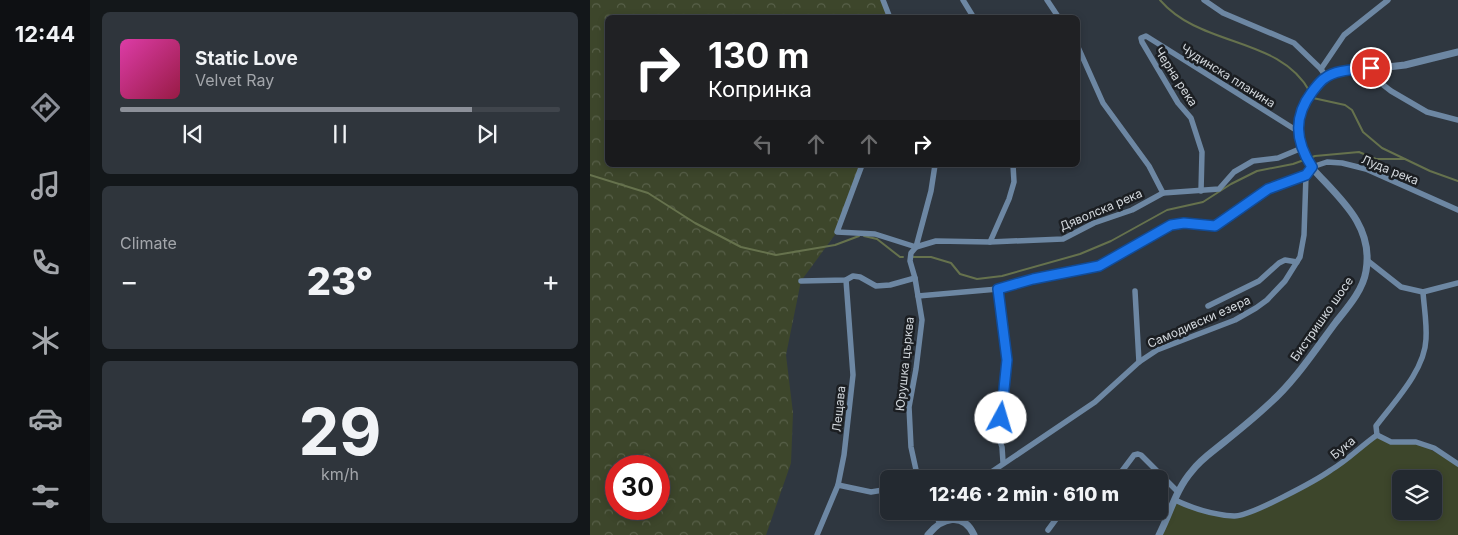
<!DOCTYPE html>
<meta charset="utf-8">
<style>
body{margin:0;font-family:Inter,sans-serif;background:#2f353c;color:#f1f3f6;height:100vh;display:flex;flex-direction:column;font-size:19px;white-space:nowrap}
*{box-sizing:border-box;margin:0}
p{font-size:16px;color:#a3a6ab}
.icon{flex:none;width:28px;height:28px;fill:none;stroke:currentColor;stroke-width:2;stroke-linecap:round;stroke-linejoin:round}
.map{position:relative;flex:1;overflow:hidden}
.sheet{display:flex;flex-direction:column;gap:12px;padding:12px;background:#13171a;width:500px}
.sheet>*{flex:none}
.top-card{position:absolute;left:15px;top:15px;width:475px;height:152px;border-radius:8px;box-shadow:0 2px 8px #0003,0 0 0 1px #40454c;background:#202124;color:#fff;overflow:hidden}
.fabs{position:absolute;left:802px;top:470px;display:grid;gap:10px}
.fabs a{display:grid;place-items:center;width:50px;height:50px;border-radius:8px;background:#232930;box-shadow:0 2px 8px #0003,0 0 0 1px #40454c;font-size:25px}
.speed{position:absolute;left:15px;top:455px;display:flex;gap:10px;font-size:25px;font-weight:700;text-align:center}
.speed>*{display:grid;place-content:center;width:65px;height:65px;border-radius:50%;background:#232930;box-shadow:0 2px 8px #0003,0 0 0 1px #40454c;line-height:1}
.speed .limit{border:8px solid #d22;background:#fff;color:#111}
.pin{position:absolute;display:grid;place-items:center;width:42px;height:42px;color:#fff;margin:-21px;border:2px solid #fff;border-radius:50%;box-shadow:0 1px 5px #0007}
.me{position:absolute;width:55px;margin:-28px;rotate:6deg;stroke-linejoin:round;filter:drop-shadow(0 0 4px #0008)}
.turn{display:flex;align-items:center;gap:18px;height:105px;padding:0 20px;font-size:22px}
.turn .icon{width:65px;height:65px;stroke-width:2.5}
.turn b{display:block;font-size:35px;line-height:42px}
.lanes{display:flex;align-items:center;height:48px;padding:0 20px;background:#0003;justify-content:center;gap:25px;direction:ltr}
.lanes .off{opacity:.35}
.big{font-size:38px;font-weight:800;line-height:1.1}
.sheet .widget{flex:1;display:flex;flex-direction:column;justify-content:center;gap:8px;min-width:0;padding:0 18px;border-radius:8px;background:#2f353c}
.sheet .dial{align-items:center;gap:0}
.dial b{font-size:65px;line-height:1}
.song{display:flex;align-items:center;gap:15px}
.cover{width:60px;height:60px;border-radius:8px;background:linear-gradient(135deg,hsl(320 70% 55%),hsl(340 70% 35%))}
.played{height:5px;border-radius:2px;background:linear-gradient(90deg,#8c9099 80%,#40454c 80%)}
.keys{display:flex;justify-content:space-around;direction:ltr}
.heat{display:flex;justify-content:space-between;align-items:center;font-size:28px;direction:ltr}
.trip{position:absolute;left:290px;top:470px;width:288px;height:50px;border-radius:8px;background:#232930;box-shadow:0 2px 8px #0003,0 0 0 1px #40454c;font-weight:800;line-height:50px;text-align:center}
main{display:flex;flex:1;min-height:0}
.tab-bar{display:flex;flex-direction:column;width:90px;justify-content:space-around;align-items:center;background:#0e1013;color:#a3a6ab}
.tab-bar .icon{width:35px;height:35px}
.tab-bar .on{color:#8c9099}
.tab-bar b{font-size:22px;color:#f1f3f6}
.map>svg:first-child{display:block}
.green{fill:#3d462b;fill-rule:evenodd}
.forest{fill:url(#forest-crowns);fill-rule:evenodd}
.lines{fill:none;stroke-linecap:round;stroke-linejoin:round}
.stream{stroke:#66724d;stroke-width:2}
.minor{stroke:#6d87a3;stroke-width:5.5}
.tertiary{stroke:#6d87a3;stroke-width:7}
.route-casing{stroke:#114b97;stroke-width:12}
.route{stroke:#1a73e8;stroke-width:9}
.labels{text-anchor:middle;stroke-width:5;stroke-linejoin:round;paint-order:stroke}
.street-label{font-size:12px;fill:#d3d8dd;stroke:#1b1e22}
</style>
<main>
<nav class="tab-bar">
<b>12:44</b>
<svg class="icon on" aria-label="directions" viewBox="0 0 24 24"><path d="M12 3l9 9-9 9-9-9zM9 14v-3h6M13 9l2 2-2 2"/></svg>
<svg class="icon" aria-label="music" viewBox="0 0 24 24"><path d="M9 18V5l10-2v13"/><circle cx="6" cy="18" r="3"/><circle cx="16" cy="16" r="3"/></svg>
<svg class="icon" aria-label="phone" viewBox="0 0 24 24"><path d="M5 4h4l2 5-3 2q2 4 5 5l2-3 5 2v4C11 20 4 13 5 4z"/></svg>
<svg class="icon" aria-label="climate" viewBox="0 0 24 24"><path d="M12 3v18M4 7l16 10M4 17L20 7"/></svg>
<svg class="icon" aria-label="car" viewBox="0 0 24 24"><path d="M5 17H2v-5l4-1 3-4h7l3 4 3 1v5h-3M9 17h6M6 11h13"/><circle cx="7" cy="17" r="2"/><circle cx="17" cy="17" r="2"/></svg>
<svg class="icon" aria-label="filters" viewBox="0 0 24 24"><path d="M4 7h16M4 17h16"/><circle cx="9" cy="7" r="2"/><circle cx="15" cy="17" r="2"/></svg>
</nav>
<section class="sheet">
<div class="widget">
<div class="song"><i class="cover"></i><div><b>Static Love</b><p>Velvet Ray</p></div></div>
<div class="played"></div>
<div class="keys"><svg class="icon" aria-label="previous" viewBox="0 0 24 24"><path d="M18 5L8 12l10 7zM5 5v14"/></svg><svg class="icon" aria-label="pause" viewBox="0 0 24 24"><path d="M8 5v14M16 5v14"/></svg><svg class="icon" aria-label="next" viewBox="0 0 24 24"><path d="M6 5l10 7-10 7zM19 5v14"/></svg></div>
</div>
<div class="widget"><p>Climate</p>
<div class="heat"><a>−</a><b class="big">23°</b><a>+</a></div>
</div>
<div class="widget dial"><b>29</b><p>km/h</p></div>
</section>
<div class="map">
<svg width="868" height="535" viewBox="0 0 868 535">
<defs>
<pattern id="forest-crowns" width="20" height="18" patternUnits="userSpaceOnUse" patternTransform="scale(1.25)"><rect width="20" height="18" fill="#3d462b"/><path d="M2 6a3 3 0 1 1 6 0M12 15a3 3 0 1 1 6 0" fill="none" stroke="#586049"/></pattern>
</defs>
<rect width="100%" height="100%" fill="#2f3740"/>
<path class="green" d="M787,435l14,7h25l42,22v71h-299l16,-35 18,9 43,7 81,-37zM811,479h33v32h-33z"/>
<path class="forest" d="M0,0h293l7,17 -282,1v147h254l-25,67 -36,49 -15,74 7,58 -2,50 -25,72h-176zM26,466h43v43h-43z"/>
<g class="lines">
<g class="stream">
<path d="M570,0c41,48 120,36 150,92"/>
<polyline points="722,96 723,98 755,105 762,110 773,132 792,148 840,171 868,181"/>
<polyline points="0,175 58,193 105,223 151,247 186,255 245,245 269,236"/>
<polyline points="274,236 287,239 310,257 313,257"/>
<polyline points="323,257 341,257 361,263 370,274 387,279 412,276 490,254 521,241 577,210 613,202 641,184 667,171 703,164 725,156 769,152 786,159 815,159"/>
</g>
<g class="minor">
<polyline points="293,0 300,18"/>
<polyline points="373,0 384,18"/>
<polyline points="457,0 469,18"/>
<polyline points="614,0 633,13 704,43 731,69"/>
<polyline points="488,47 513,103 559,166 573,193"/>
<polyline points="781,68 792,84 801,91 837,112 868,120"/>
<polyline points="736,77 731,69 754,35 798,0"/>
<polyline points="272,165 247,232 285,234 326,247 346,241 400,242 473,239 504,223 542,210 573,193 629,189 644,172 663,161 688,158 712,148"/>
<polyline points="611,191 612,152 601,118 588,103 552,42 551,38 556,36 709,132"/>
<polyline points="400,242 419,199 424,182 423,165"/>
<polyline points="778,261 811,287 833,292 868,283"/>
<polyline points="211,281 256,280 263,276 270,277 286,286 300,285 325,278"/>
<polyline points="408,289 417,360 409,438 412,447 413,462"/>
<polyline points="545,291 549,362"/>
<polyline points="328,296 408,289 443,279 509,266 581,225 594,223 625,225 678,189 716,175 722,167 737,162 752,163 776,169 868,210"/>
<polyline points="618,306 669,281 689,263 695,260 707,262"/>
<path d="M787,435l-1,-9c18,-24 49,-56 50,-87 1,-16 -2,-32 -3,-47"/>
<polyline points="787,435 801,442 826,442 844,448 868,464"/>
<polyline points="328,479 321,447 319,407 326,369 332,320 325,278 320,261 321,253 326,247 341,191 345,165"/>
<polyline points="391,479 505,402 549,362 567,350 645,320 666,308 677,300 695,281 710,257 714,235 716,175"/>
<polyline points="526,479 544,455 548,454 551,455 588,492"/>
<polyline points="248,485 281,492 299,489"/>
<path d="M585,500c19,9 39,15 59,16 15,1 83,-36 97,-46 17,-10 30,-24 46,-35"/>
<polyline points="343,511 350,523 359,511"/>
<polyline points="458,530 472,511"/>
<polyline points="227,535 248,485 254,455 263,375 256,280"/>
</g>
<g class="tertiary">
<path d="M338,535c13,-17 35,-24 46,0"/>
<path d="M569,535c11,-21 17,-46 33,-64 8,-11 20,-19 31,-28 15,-12 31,-25 46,-39 26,-23 46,-54 67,-82 12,-15 27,-32 30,-51 8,-46 -27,-73 -54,-103 -15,-18 -18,-47 -6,-67 7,-12 16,-23 30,-28l69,-8 53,-13"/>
</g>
</g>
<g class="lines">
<defs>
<path id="route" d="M411,418l6,-58 -9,-71 35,-10 66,-13 72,-41 13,-2 31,3 53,-37 38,-14 6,-8c-17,-26 -19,-50 0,-75 4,-5 8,-11 13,-14 12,-9 32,-8 46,-10"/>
</defs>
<use href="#route" class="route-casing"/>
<use href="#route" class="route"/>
</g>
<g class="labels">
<g class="street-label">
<text transform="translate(638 76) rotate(32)" y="4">Чудинска планина</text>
<text transform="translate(586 77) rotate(57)" y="4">Черна река</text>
<text transform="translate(800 170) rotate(22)" y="4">Луда река</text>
<text transform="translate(511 210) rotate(-23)" y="4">Дяволска река</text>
<text transform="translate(732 319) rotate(-55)" y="4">Бистришко шосе</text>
<text transform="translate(609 322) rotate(-24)" y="4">Самодивски езера</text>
<text transform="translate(315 364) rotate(-84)" y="4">Юрушка църква</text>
<text transform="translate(249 409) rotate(-84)" y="4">Лещава</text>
<text transform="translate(753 448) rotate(-39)" y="4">Бука</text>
</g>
</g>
</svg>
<div class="fabs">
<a><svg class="icon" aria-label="layers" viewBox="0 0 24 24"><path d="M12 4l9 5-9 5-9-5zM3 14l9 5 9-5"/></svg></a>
</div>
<div class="speed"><div class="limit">30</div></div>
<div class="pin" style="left:781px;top:68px;background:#d93025"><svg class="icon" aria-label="arrive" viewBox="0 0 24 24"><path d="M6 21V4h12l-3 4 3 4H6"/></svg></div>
<svg class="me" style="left:411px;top:418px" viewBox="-20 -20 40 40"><circle r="19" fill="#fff"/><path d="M0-13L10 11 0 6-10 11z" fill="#1a73e8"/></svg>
<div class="trip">12:46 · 2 min · 610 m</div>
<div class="top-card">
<div class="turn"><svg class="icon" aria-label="right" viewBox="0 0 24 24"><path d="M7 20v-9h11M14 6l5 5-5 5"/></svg><div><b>130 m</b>Копринка</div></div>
<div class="lanes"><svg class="icon off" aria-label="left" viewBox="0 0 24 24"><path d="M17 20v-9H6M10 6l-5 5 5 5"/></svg><svg class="icon off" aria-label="ahead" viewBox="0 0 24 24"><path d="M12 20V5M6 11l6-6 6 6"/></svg><svg class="icon off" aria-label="ahead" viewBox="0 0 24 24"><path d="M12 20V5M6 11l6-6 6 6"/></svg><svg class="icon" aria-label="right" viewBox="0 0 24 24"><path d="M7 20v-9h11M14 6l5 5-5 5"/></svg></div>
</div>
</div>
</main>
